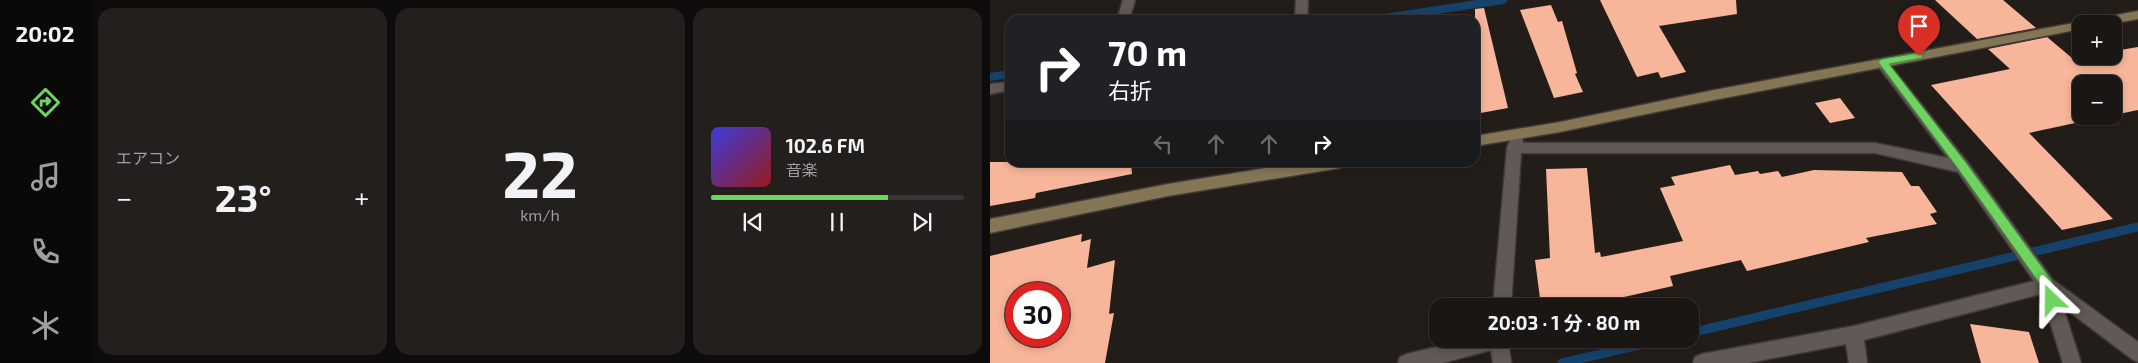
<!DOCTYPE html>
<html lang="ja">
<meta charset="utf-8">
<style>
body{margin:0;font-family:"Exo 2","Noto Sans JP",sans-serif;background:#231f1d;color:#f1f3f6;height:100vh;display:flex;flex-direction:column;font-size:19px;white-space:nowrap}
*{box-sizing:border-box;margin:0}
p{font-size:16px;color:#9f9fa0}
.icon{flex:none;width:28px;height:28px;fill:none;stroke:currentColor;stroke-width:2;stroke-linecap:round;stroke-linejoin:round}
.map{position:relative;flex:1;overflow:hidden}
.details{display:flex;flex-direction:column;gap:8px;padding:8px;background:#0e0c0b;width:900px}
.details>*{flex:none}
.hud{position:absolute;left:15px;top:15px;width:475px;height:152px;border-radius:15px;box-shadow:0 2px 8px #0003,0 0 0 1px #383534;background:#202124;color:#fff;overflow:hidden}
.controls{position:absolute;left:1082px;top:15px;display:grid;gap:10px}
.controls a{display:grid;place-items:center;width:50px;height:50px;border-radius:10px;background:#1a1614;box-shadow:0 2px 8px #0003,0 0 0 1px #383534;font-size:25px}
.speed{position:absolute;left:15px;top:282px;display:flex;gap:10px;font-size:25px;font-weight:700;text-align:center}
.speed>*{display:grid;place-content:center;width:65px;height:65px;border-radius:50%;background:#1a1614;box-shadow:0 2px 8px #0003,0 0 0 1px #383534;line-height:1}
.speed .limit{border:8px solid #d22;background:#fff;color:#111}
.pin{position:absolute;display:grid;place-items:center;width:42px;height:42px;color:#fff;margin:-51px -21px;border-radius:50% 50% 50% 0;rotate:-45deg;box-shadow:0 0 5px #0007}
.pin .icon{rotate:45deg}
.me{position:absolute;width:55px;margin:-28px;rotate:337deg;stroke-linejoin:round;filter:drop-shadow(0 0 4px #0008)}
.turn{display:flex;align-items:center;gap:18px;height:105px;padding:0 20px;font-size:22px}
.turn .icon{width:65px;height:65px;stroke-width:2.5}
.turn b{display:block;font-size:35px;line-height:42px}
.lanes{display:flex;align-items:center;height:48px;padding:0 20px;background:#0003;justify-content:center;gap:25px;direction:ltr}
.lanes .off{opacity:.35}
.big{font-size:38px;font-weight:700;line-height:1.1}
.details .card{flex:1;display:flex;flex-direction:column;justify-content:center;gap:8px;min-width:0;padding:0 18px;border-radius:15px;background:#231f1d}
.details .dial{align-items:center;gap:0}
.dial b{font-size:65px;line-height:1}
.song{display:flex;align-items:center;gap:15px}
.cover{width:60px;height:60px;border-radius:8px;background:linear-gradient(135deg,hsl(240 70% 55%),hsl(0 70% 35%))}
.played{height:5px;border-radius:2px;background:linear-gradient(90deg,#6fd360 70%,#383534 70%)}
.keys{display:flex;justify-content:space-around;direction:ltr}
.heat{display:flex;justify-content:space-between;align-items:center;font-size:28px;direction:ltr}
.details .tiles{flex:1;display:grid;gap:8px;grid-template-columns:repeat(3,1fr)}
.trip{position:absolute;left:439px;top:298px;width:270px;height:50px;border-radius:15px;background:#1a1614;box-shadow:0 2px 8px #0003,0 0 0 1px #383534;font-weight:700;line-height:50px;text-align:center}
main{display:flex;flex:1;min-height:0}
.tabs{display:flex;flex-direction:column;width:90px;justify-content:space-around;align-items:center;background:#0a0908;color:#9f9fa0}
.tabs .icon{width:35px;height:35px}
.tabs .on{color:#6fd360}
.tabs b{font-size:22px;color:#f1f3f6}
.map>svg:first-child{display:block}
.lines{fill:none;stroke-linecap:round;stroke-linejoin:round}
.stream-far1{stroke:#15426b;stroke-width:8}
.stream{stroke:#15426b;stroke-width:9}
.building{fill:#f7b59a;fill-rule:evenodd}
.street-casing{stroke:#3f3937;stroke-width:3}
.secondary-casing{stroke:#3f3937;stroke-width:3}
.street{fill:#615956;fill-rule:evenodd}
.secondary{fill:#847655;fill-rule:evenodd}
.route{fill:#6fd360;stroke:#48893e}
</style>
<main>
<nav class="tabs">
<b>20:02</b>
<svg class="icon on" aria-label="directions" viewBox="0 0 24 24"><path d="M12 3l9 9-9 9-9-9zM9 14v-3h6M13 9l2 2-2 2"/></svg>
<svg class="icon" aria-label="music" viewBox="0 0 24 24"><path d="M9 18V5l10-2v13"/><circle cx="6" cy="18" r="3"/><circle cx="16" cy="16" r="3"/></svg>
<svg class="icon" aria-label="phone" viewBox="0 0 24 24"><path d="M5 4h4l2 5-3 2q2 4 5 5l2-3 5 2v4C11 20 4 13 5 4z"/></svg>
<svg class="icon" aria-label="climate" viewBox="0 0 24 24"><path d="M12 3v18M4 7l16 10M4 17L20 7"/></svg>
</nav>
<section class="details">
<div class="tiles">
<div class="card"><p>エアコン</p>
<div class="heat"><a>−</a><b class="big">23°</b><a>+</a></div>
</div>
<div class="card dial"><b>22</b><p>km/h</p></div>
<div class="card">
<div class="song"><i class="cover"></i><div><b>102.6 FM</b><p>音楽</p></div></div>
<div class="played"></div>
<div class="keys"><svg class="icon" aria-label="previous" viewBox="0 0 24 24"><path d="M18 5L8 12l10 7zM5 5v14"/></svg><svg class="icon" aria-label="pause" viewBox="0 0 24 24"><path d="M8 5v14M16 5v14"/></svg><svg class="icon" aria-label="next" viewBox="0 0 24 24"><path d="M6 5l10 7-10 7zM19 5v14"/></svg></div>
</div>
</div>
</section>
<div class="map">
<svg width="1148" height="363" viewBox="0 0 1148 363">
<rect width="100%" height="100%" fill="#231d1a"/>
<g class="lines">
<g class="stream-far1">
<polyline points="381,20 513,0"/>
<polyline points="0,77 20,74"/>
</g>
<g class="stream">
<polyline points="700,333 1148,227"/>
<polyline points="572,363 675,339"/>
</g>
</g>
<g class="building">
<polygon points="610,0 746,0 747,14 669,26 696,72 671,78 668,72 647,77"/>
<polygon points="945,0 1013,0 1046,28 987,39"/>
<polygon points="561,5 568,22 572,21 587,73 585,74 593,92 564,98 530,10"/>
<polygon points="494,8 518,108 485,114 485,9"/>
<polygon points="1057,37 1082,58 1124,56 1124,51 1148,47 1148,110 1124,115 1124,84 1091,84 1091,116 1118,116 1039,133 1123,219 1072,230 941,85 1020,69 998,49"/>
<polygon points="850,98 865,118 840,123 825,103"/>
<polygon points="0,162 141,162 142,174 46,193 45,198 0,206"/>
<polygon points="740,165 745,175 768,171 770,174 788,171 792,177 824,170 912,172 921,186 929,186 947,212 940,214 947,224 876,238 879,242 757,271 751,260 680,276 683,286 625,299 626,303 611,306 551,306 545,260 560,258 556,169 597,168 605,253 610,252 611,257 693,241 670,188 685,185 681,177"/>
<path d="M92,234l-1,8 10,-3 -4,29 28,-8 -6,54 5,-1 -9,50h-115v-107zM26,294h43v42h-43z"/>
<polygon points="980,324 1039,332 1049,363 991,363"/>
</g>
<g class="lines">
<defs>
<g id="street">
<polygon points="133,0 145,0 139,20 127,20"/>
<polygon points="306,0 318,0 317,20 305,20"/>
<polygon points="892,59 896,60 978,163 1063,280 1148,342 1148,362 1142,359 1073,307 1091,363 1073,363 1051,294 874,340 877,363 859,363 856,344 758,363 703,363 705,357 712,354 864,326 1044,281 968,172 885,153 531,153 521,306 503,306 517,148 522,135 532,135 533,143 885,143 958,158 888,66 886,63 888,60"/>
<polygon points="20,82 20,90 0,94 0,84"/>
<polygon points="480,339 518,339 521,363 503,363 501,350 452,363 408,363 410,357 417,354"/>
</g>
<g id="secondary">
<polygon points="1148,11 1148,19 1121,24 1091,24 1091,29 724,100 570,132 485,146 485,136 570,122 724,90"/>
<polygon points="312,162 357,162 350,168 178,196 0,233 0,219 178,184"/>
</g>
</defs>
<use href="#street" class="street-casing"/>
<use href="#secondary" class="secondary-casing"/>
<use href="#street" class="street"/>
<use href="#secondary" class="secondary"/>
</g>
<polygon class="route" points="929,53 933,56 932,58 899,64 977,164 1062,281 1069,300 1067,305 1058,305 1052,287 969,170 888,62 892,59"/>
</svg>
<div class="controls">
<a>+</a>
<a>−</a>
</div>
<div class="speed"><div class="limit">30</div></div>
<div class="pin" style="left:929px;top:56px;background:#d93025"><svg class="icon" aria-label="arrive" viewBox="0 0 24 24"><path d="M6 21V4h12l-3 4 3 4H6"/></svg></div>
<svg class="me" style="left:1062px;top:300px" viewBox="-20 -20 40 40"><path d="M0-17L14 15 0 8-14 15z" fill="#6fd360" stroke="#fff" stroke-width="4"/></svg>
<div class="trip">20:03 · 1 分 · 80 m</div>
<div class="hud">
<div class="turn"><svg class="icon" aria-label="right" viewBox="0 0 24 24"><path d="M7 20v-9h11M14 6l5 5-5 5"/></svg><div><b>70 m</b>右折</div></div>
<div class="lanes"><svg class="icon off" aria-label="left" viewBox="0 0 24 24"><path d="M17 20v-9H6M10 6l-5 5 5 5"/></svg><svg class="icon off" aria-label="ahead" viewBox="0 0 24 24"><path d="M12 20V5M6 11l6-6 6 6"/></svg><svg class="icon off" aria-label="ahead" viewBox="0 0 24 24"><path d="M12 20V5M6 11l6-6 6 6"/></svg><svg class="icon" aria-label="right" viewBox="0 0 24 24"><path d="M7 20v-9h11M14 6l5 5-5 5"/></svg></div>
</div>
</div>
</main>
